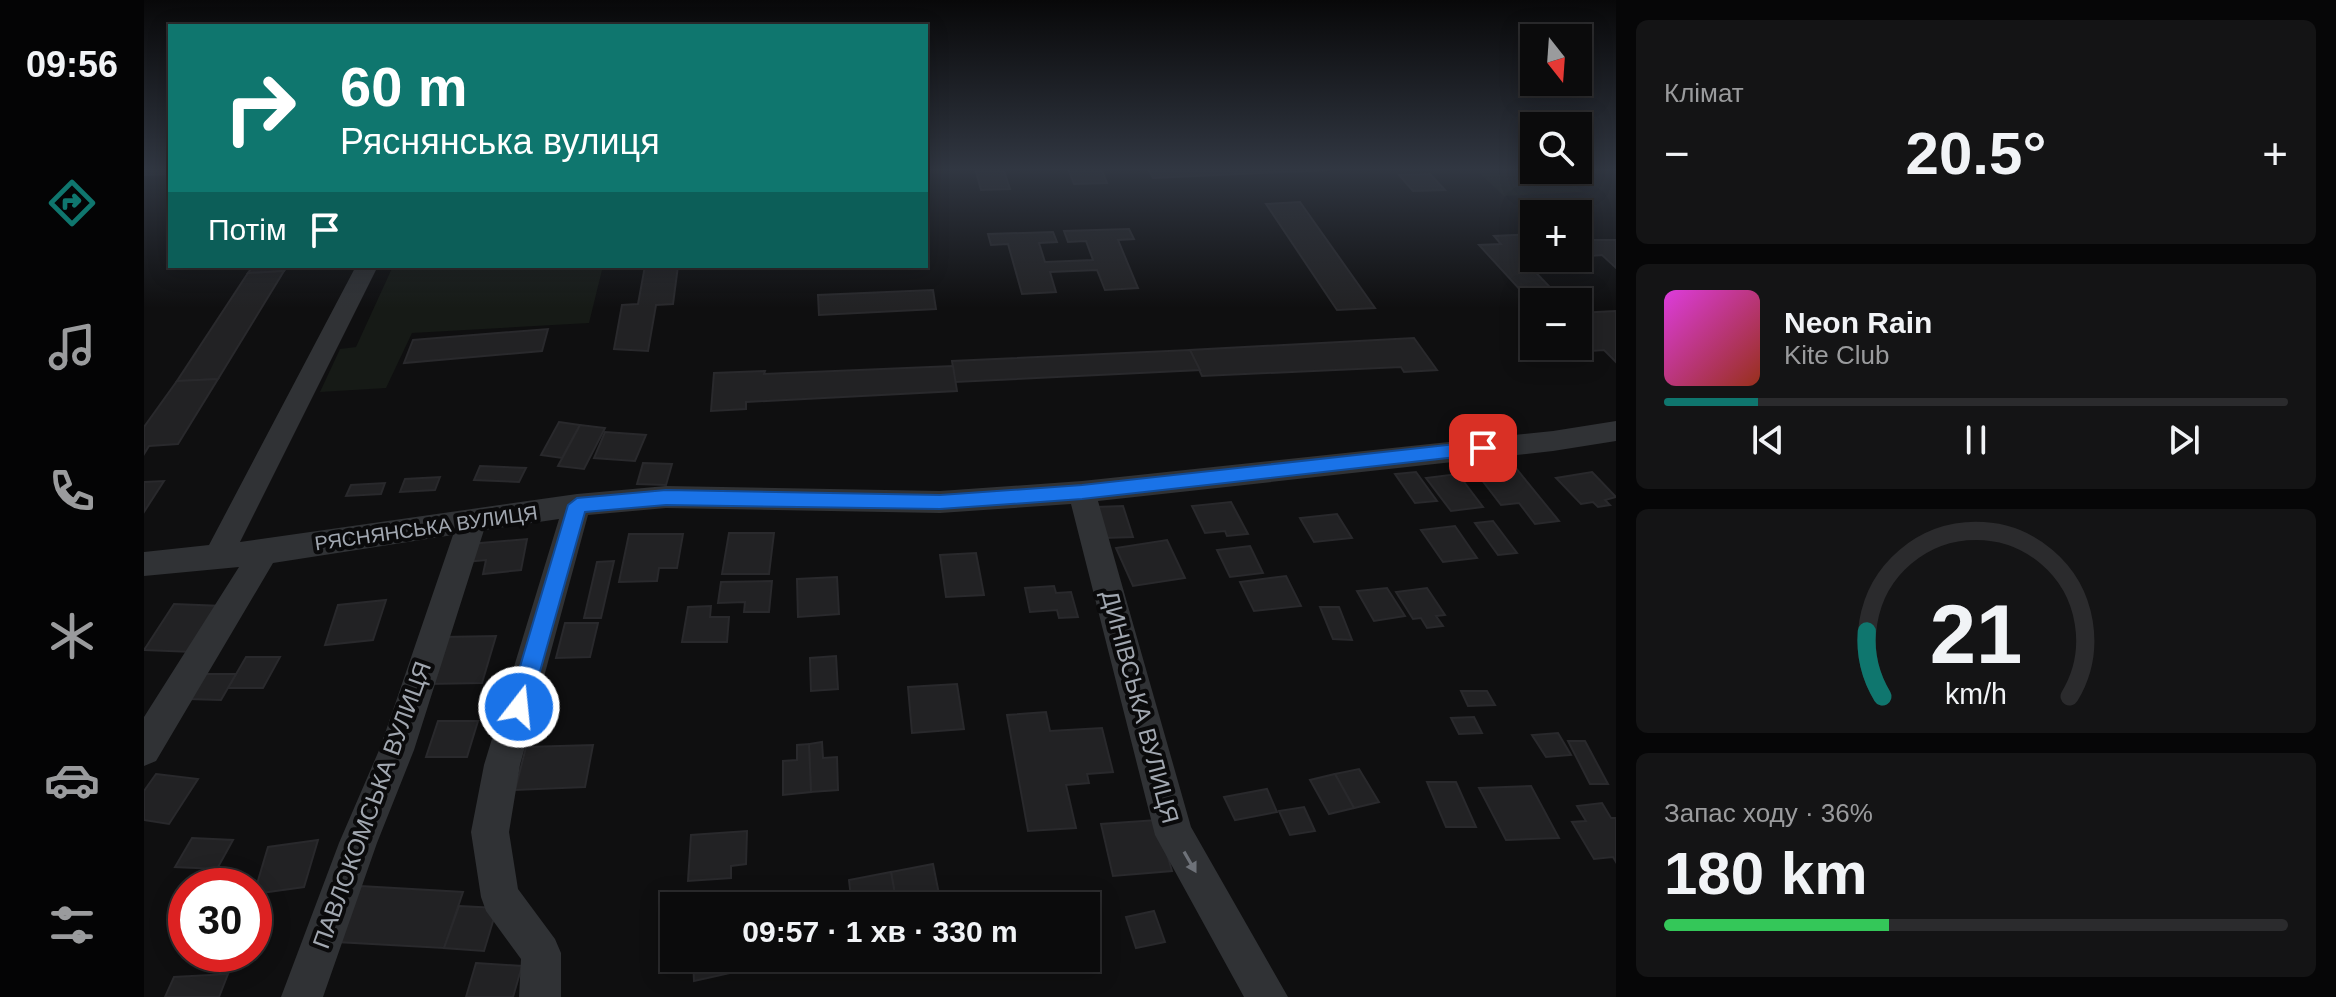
<!DOCTYPE html>
<html lang="uk">
<meta charset="utf-8">
<style>
body{margin:0;font-family:Helvetica,sans-serif;background:#141415;color:#f1f3f6;height:100vh;display:flex;flex-direction:column;font-size:30px;white-space:nowrap}
*{box-sizing:border-box;margin:0}
p{font-size:26px;color:#9a9b9d}
.icon{flex:none;width:44px;height:44px;fill:none;stroke:currentColor;stroke-width:2;stroke-linecap:round;stroke-linejoin:round}
.map{position:relative;flex:1;overflow:hidden}
.sheet{display:flex;flex-direction:column;gap:20px;padding:20px;background:#060607;width:720px}
.sheet>*{flex:none}
.banner{position:absolute;left:24px;top:24px;width:760px;height:244px;border-radius:0px;box-shadow:0 4px 20px #0003,0 0 0 2px #2b2b2d;background:#0f766e;color:#fff;overflow:hidden}
.needle{width:52px;rotate:163deg}
.tools{position:absolute;left:1376px;top:24px;display:grid;gap:16px}
.tools a{display:grid;place-items:center;width:72px;height:72px;border-radius:0px;background:#0b0b0c;box-shadow:0 4px 20px #0003,0 0 0 2px #2b2b2d;font-size:40px}
.speed{position:absolute;left:24px;top:868px;display:flex;gap:16px;font-size:40px;font-weight:700;text-align:center}
.speed>*{display:grid;place-content:center;width:104px;height:104px;border-radius:50%;background:#0b0b0c;box-shadow:0 4px 20px #0003,0 0 0 2px #2b2b2d;line-height:1}
.speed .limit{border:12px solid #d22;background:#fff;color:#111}
.pin{position:absolute;display:grid;place-items:center;width:68px;height:68px;color:#fff;margin:-34px;border-radius:16px;box-shadow:0 4px 12px #0006}
.me{position:absolute;width:88px;margin:-44px;rotate:16deg;stroke-linejoin:round;filter:drop-shadow(0 0 6px #0008)}
.turn{display:flex;align-items:center;gap:28px;height:168px;padding:0 40px;font-size:36px}
.turn .icon{width:104px;height:104px;stroke-width:2.5}
.turn b{display:block;font-size:56px;line-height:68px}
.then{display:flex;align-items:center;height:76px;padding:0 40px;background:#0003;gap:16px;font-size:30px}
.big{font-size:60px;font-weight:700;line-height:1.1}
.sheet .tile{flex:1;display:flex;flex-direction:column;justify-content:center;gap:12px;min-width:0;padding:0 28px;border-radius:12px;background:#141415}
.sheet .dial{align-items:center;gap:0}
.dial svg{height:208px;overflow:visible;fill:none;stroke:#2b2b2d;stroke-width:7;stroke-linecap:round;text-anchor:middle}
.dial text{fill:#f1f3f6;stroke:none}
.song{display:flex;align-items:center;gap:24px}
.cover{width:96px;height:96px;border-radius:12px;background:linear-gradient(135deg,hsl(300 70% 55%),hsl(10 70% 35%))}
.played{height:8px;border-radius:4px;background:linear-gradient(90deg,#0f766e 15%,#2b2b2d 15%)}
.keys{display:flex;justify-content:space-around;direction:ltr}
.heat{display:flex;justify-content:space-between;align-items:center;font-size:44px;direction:ltr}
.charge{height:12px;border-radius:6px;background:linear-gradient(90deg,#34c759 36%,#2b2b2d 0)}
.trip{position:absolute;left:516px;top:892px;width:440px;height:80px;border-radius:0px;background:#0b0b0c;box-shadow:0 4px 20px #0003,0 0 0 2px #2b2b2d;font-weight:700;line-height:80px;text-align:center}
main{display:flex;flex:1;min-height:0}
.tab-bar{display:flex;flex-direction:column;width:144px;justify-content:space-around;align-items:center;background:#040405;color:#9a9b9d}
.tab-bar .icon{width:56px;height:56px}
.tab-bar .current{color:#0f766e}
.tab-bar b{font-size:36px;color:#f1f3f6}
.map>svg:first-child{display:block}
.green{fill:#161a16}
.building{fill:#222224;stroke:#29292c;stroke-width:2}
.lines{fill:none;stroke-linecap:round;stroke-linejoin:round}
.minor{fill:#303235;fill-rule:evenodd}
.oneway{fill:#6e7279}
.route{fill:#1a73e8;stroke:#114b97;stroke-width:2}
.labels{text-anchor:middle;stroke-width:8;stroke-linejoin:round;paint-order:stroke}
.street-label{font-size:20px;fill:#a1a7b0;stroke:#0a0a0b}
.near-street-label{font-size:24px;fill:#a1a7b0;stroke:#0a0a0b}
</style>
<main>
<nav class="tab-bar">
<b>09:56</b>
<svg class="icon current" aria-label="directions" viewBox="0 0 24 24"><path d="M12 3l9 9-9 9-9-9zM9 14v-3h6M13 9l2 2-2 2"/></svg>
<svg class="icon" aria-label="music" viewBox="0 0 24 24"><path d="M9 18V5l10-2v13"/><circle cx="6" cy="18" r="3"/><circle cx="16" cy="16" r="3"/></svg>
<svg class="icon" aria-label="phone" viewBox="0 0 24 24"><path d="M5 4h4l2 5-3 2q2 4 5 5l2-3 5 2v4C11 20 4 13 5 4z"/></svg>
<svg class="icon" aria-label="climate" viewBox="0 0 24 24"><path d="M12 3v18M4 7l16 10M4 17L20 7"/></svg>
<svg class="icon" aria-label="car" viewBox="0 0 24 24"><path d="M5 17H2v-5l4-1 3-4h7l3 4 3 1v5h-3M9 17h6M6 11h13"/><circle cx="7" cy="17" r="2"/><circle cx="17" cy="17" r="2"/></svg>
<svg class="icon" aria-label="filters" viewBox="0 0 24 24"><path d="M4 7h16M4 17h16"/><circle cx="9" cy="7" r="2"/><circle cx="15" cy="17" r="2"/></svg>
</nav>
<div class="map">
<svg width="1472" height="997" viewBox="0 0 1472 997">
<rect width="100%" height="100%" fill="#0f0f10"/>
<g class="green">
<polygon points="1331,169 1414,170 1439,192 1360,196"/>
<polygon points="249,266 459,266 445,323 268,333 242,388 176,392 196,349 212,347"/>
</g>
<g class="building">
<polygon points="0,168 26,168 26,174 0,175"/>
<polygon points="831,168 859,168 866,189 837,190"/>
<polygon points="924,168 957,168 963,183 930,184"/>
<polygon points="1004,168 1183,168 1184,170 1009,178"/>
<polygon points="1286,174 1301,190 1269,191 1255,175"/>
<polygon points="1156,202 1231,308 1193,310 1122,204"/>
<polygon points="985,229 990,239 974,240 994,288 961,290 953,270 906,272 912,292 878,294 864,244 847,245 844,234 909,232 913,242 895,243 901,262 949,260 942,241 924,242 920,231"/>
<polygon points="1439,231 1448,240 1472,240 1472,268 1458,255 1434,257 1434,232"/>
<polygon points="1390,234 1390,258 1409,258 1380,260 1420,302 1390,302 1390,305 1335,245 1357,244 1350,236"/>
<polygon points="109,266 143,266 140,271 104,273"/>
<polygon points="501,266 534,266 529,304 512,305 504,351 470,349 478,305 494,304"/>
<polygon points="140,271 74,379 33,381 104,273"/>
<polygon points="789,290 792,309 675,315 674,295"/>
<polygon points="1472,311 1472,362 1460,350 1433,352 1428,346 1434,346 1434,313"/>
<polygon points="404,329 398,351 260,363 269,340"/>
<polygon points="1270,338 1293,370 1260,372 1257,367 1058,376 1046,350"/>
<polygon points="1046,350 1056,370 811,382 808,361"/>
<polygon points="809,366 813,391 602,402 602,409 567,411 570,373 621,371 620,374"/>
<polygon points="74,379 34,444 5,446 0,454 0,427 33,381"/>
<polygon points="415,422 436,425 418,458 397,455"/>
<polygon points="436,425 461,428 440,469 414,466"/>
<polygon points="461,432 502,435 491,461 450,458"/>
<polygon points="499,463 528,464 522,485 493,484"/>
<polygon points="336,466 382,468 375,482 330,480"/>
<polygon points="1371,467 1415,521 1391,524 1375,503 1357,505 1331,471"/>
<polygon points="1272,472 1293,501 1271,503 1251,474"/>
<polygon points="1448,472 1472,497 1461,500 1466,505 1454,507 1449,502 1437,504 1412,478"/>
<polygon points="1314,474 1339,507 1307,511 1282,478"/>
<polygon points="296,477 291,490 256,492 261,479"/>
<polygon points="20,481 0,512 0,482"/>
<polygon points="241,483 237,494 202,496 207,485"/>
<polygon points="1087,502 1104,534 1083,536 1081,531 1061,533 1048,506"/>
<polygon points="979,506 989,537 960,538 952,507"/>
<polygon points="1193,514 1208,538 1170,542 1156,518"/>
<polygon points="1349,521 1373,553 1354,555 1331,523"/>
<polygon points="1311,526 1333,558 1299,562 1277,530"/>
<polygon points="585,533 630,533 625,574 578,574"/>
<polygon points="485,534 539,534 533,568 515,568 513,581 475,582"/>
<polygon points="383,539 377,570 339,574 342,560 320,562 325,544"/>
<polygon points="1023,540 1041,578 989,586 972,548"/>
<polygon points="1106,546 1119,573 1086,577 1073,550"/>
<polygon points="832,553 840,595 802,597 796,555"/>
<polygon points="470,561 457,618 440,618 453,562"/>
<polygon points="1142,576 1157,606 1110,611 1096,582"/>
<polygon points="693,577 695,614 654,617 653,579"/>
<polygon points="628,581 625,612 600,612 601,602 574,603 577,582"/>
<polygon points="910,586 912,593 927,592 934,617 915,618 913,610 886,612 881,588"/>
<polygon points="1243,588 1261,616 1230,621 1213,591"/>
<polygon points="1283,588 1301,615 1292,616 1299,626 1283,628 1277,618 1269,619 1252,592"/>
<polygon points="242,600 229,640 181,645 194,605"/>
<polygon points="30,604 78,606 49,652 0,650"/>
<polygon points="567,606 566,617 585,617 583,642 538,642 544,607"/>
<polygon points="1176,607 1195,607 1208,640 1189,639"/>
<polygon points="421,623 454,623 446,657 412,658"/>
<polygon points="352,636 338,683 283,684 299,637"/>
<polygon points="692,656 694,689 667,691 666,658"/>
<polygon points="102,657 136,657 119,688 84,688"/>
<polygon points="61,674 92,674 77,700 46,699"/>
<polygon points="813,684 820,729 768,733 764,687"/>
<polygon points="1317,691 1343,691 1351,705 1324,706"/>
<polygon points="902,712 906,731 958,728 969,772 943,774 945,783 922,785 932,828 884,831 863,715"/>
<polygon points="1330,717 1338,733 1315,734 1307,718"/>
<polygon points="294,721 334,721 323,757 282,757"/>
<polygon points="1414,733 1427,755 1402,757 1388,735"/>
<polygon points="1424,741 1441,741 1464,784 1446,784"/>
<polygon points="678,742 679,758 693,757 694,790 667,792 665,744"/>
<polygon points="665,744 667,792 639,795 639,761 653,760 653,745"/>
<polygon points="449,745 441,787 371,790 382,747"/>
<polygon points="1215,769 1235,802 1210,808 1191,774"/>
<polygon points="12,774 54,779 25,824 0,820 0,791"/>
<polygon points="1191,774 1210,808 1185,814 1166,780"/>
<polygon points="1283,782 1312,782 1332,827 1302,827"/>
<polygon points="1387,786 1415,838 1362,840 1335,788"/>
<polygon points="1123,789 1133,812 1091,820 1080,797"/>
<polygon points="1458,803 1467,818 1472,818 1472,862 1469,857 1450,859 1428,822 1442,821 1433,806"/>
<polygon points="1160,807 1171,831 1146,835 1135,811"/>
<polygon points="1013,820 1028,871 969,876 957,824"/>
<polygon points="603,831 602,864 587,866 587,878 544,881 547,835"/>
<polygon points="48,838 89,840 73,869 31,867"/>
<polygon points="174,840 160,887 110,894 124,847"/>
<polygon points="789,864 797,904 753,906 747,872"/>
<polygon points="747,872 753,906 708,906 705,880"/>
<polygon points="216,886 319,892 300,948 193,942"/>
<polygon points="315,906 353,908 340,951 300,948"/>
<polygon points="1010,911 1021,942 992,948 982,917"/>
<polygon points="549,958 594,958 595,971 550,981"/>
<polygon points="332,963 378,966 369,997 322,997"/>
<polygon points="84,974 75,997 21,997 30,977"/>
</g>
<g class="lines">
<polygon class="minor" points="212,266 234,266 96,542 433,494 522,486 796,491 938,481 1409,431 1472,421 1472,441 1409,451 954,501 1047,827 1144,997 1100,997 1011,835 927,504 796,513 522,508 444,515 376,765 365,832 374,889 411,939 417,953 417,997 375,997 377,959 342,911 337,897 327,832 340,765 415,519 340,530 270,750 233,843 179,997 137,997 195,843 236,748 309,535 129,563 12,761 0,766 0,717 95,567 0,576 0,552 65,545"/>
</g>
<defs><path id="oneway-solid" d="M-6-.8H1V-3.2L6.5 0L1 3.2V.8H-6Z" transform="scale(2)"/></defs>
<use class="oneway" href="#oneway-solid" transform="translate(1046 862) rotate(60)"/>
<linearGradient id="sky" x2="0" y2="1"><stop stop-color="#080809"/><stop offset="0.55" stop-color="#313742"/><stop offset="1" stop-color="#313742" stop-opacity="0"/></linearGradient>
<rect width="1472" height="308" fill="url(#sky)"/>
<polygon class="route" points="1339,441 1347,448 1339,454 938,499 796,509 522,505 441,512 386,707 383,715 375,718 367,715 364,707 424,505 433,498 522,490 796,495 938,485"/>
<g class="labels">
<g class="street-label">
<text transform="translate(282 528) rotate(-8)" y="7">РЯСНЯНСЬКА ВУЛИЦЯ</text>
</g>
<g class="near-street-label">
<text transform="translate(996 707) rotate(75)" y="8">ДИНІВСЬКА ВУЛИЦЯ</text>
<text transform="translate(228 805) rotate(-70)" y="8">ПАВЛОКОМСЬКА ВУЛИЦЯ</text>
</g>
</g>
</svg>
<div class="tools">
<a><svg class="needle" viewBox="-14 -14 28 28"><path d="M0-13l5 13h-10z" fill="#e53935"/><path d="M0 13l5-13h-10z" fill="#9a9b9d"/></svg></a>
<a><svg class="icon" aria-label="search" viewBox="0 0 24 24"><circle cx="10" cy="10" r="6"/><path d="M15 15l6 6"/></svg></a>
<a>+</a>
<a>−</a>
</div>
<div class="speed"><div class="limit">30</div></div>
<div class="pin" style="left:1339px;top:448px;background:#d93025"><svg class="icon" aria-label="arrive" viewBox="0 0 24 24"><path d="M6 21V4h12l-3 4 3 4H6"/></svg></div>
<svg class="me" style="left:375px;top:707px" viewBox="-20 -20 40 40"><circle r="17" fill="#1a73e8" stroke="#fff" stroke-width="3"/><path d="M0-11L8 9 0 5-8 9z" fill="#fff"/></svg>
<div class="trip">09:57 · 1 хв · 330 m</div>
<div class="banner">
<div class="turn"><svg class="icon" aria-label="right" viewBox="0 0 24 24"><path d="M7 20v-9h11M14 6l5 5-5 5"/></svg><div><b>60 m</b>Ряснянська вулиця</div></div>
<div class="then">Потім<svg class="icon" aria-label="arrive" viewBox="0 0 24 24"><path d="M6 21V4h12l-3 4 3 4H6"/></svg></div>
</div>
</div>
<section class="sheet">
<div class="tile"><p>Клімат</p>
<div class="heat"><a>−</a><b class="big">20.5°</b><a>+</a></div>
</div>
<div class="tile">
<div class="song"><i class="cover"></i><div><b>Neon Rain</b><p>Kite Club</p></div></div>
<div class="played"></div>
<div class="keys"><svg class="icon" aria-label="previous" viewBox="0 0 24 24"><path d="M18 5L8 12l10 7zM5 5v14"/></svg><svg class="icon" aria-label="pause" viewBox="0 0 24 24"><path d="M8 5v14M16 5v14"/></svg><svg class="icon" aria-label="next" viewBox="0 0 24 24"><path d="M6 5l10 7-10 7zM19 5v14"/></svg></div>
</div>
<div class="tile dial"><svg viewBox="0 0 100 80">
<path d="M14 69A42 42 0 1 1 86 69"/>
<path d="M14 69A42 42 0 0 1 8 44" stroke="#0f766e"/>
<text x="50" y="56" font-size="32" font-weight="700">21</text>
<text x="50" y="72" font-size="11">km/h</text>
</svg></div>
<div class="tile"><p>Запас ходу · 36%</p><b class="big">180 km</b><div class="charge"></div></div>
</section>
</main>
